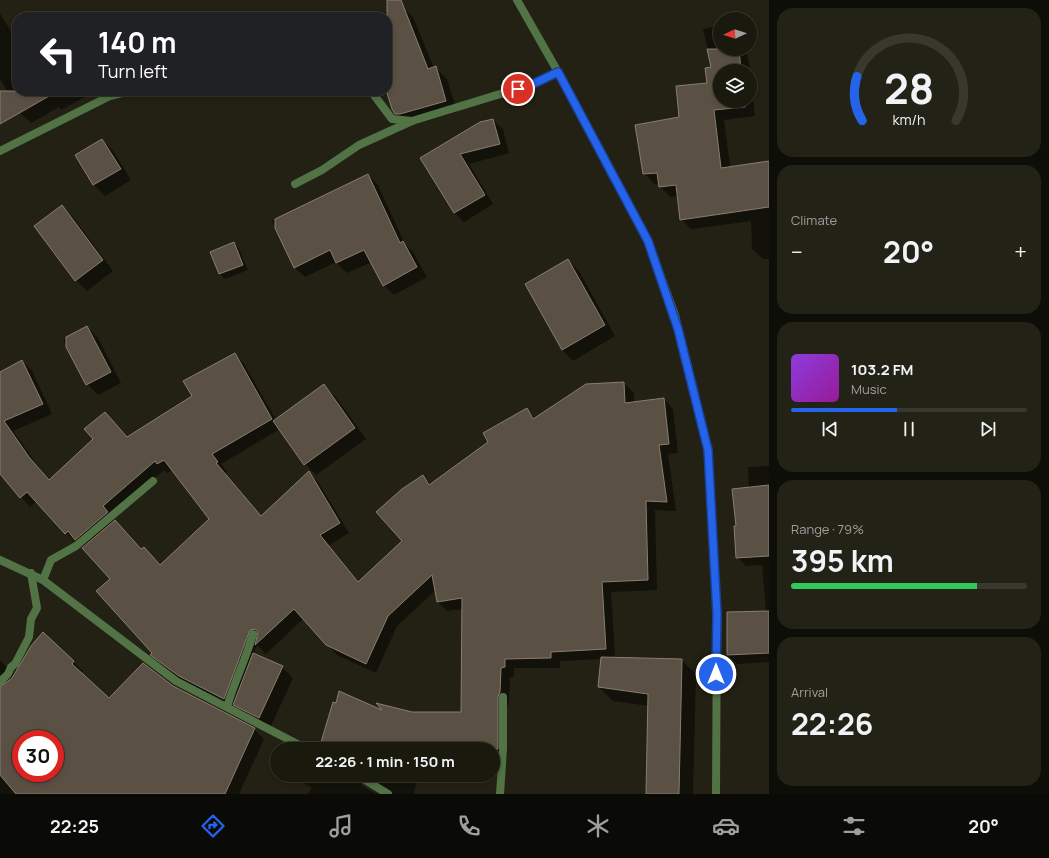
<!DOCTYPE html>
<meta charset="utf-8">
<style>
body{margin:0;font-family:Manrope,sans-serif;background:#232217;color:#f1f3f6;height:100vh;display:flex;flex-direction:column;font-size:15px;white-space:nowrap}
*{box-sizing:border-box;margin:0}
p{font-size:13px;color:#9fa09e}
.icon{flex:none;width:22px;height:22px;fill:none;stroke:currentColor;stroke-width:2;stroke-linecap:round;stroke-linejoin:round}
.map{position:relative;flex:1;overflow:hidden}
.panel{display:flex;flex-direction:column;gap:8px;padding:8px;background:#0e0e08;width:280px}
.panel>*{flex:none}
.hud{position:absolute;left:12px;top:12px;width:380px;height:84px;border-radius:16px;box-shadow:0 2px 6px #0003,0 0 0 1px #38382e;background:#202124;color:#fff;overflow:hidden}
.needle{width:26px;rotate:266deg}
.fabs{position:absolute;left:713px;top:12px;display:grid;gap:8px}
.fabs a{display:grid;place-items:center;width:44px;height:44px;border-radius:50%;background:#1a190e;box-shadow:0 2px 6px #0003,0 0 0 1px #38382e;font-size:20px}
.speed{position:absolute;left:12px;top:730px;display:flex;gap:8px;font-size:20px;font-weight:700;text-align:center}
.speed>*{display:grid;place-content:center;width:52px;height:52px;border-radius:50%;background:#1a190e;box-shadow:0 2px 6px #0003,0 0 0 1px #38382e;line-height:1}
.speed .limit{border:6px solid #d22;background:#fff;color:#111}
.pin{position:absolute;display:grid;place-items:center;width:34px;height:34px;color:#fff;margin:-17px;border:2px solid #fff;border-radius:50%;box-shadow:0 1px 4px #0007}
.me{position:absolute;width:44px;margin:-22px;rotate:0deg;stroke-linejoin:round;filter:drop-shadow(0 0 3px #0008)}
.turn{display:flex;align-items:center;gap:14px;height:84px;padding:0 20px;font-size:18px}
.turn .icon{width:52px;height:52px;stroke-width:2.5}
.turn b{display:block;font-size:28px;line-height:34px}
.big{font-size:30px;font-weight:700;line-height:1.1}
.panel .card{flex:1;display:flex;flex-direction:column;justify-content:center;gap:6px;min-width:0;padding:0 14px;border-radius:16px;background:#232217}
.panel .dial{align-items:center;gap:0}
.dial svg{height:104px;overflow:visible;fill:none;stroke:#38382e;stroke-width:7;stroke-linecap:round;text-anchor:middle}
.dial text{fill:#f1f3f6;stroke:none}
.song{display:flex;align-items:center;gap:12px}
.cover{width:48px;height:48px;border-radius:6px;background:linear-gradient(135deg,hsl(270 70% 55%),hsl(300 70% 35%))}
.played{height:4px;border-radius:2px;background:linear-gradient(90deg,#2563eb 45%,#38382e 45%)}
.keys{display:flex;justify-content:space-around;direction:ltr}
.heat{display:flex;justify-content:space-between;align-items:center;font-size:22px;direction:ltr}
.charge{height:6px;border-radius:3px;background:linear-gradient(90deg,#34c759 79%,#38382e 0)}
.trip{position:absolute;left:270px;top:742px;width:230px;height:40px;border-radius:20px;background:#1a190e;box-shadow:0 2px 6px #0003,0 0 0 1px #38382e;font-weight:700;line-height:40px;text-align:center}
.dock{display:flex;height:64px;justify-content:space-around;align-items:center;background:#0a0a06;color:#9fa09e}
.dock .icon{width:28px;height:28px}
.dock .selected{color:#2563eb}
.dock b{font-size:18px;color:#f1f3f6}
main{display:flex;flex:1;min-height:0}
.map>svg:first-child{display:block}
.shadow{fill:#0007;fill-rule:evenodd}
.building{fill:#5b5044;stroke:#897d70;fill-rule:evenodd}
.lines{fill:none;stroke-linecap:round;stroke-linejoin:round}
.minor{stroke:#517345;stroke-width:8}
.route-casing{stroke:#184099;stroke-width:10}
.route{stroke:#2563eb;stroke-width:7}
</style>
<main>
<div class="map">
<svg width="769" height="794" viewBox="0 0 769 794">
<rect width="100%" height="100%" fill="#222113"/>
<g class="shadow">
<polygon points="402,6 413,17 434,68 436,68 447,79 457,112 412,125 407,124 396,113 387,90 387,17 374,17"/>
<polygon points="0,13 17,42 17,91 96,91 61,110 59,107 31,123 20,113 0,79"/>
<path d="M720,25v24h26l3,14 1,8h-30v30h30v-29l5,44 -31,4 6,47 39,-5v97h-6l-11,-10 -1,-28 -60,8 -10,-10 -3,-23 -8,1 -10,-11 -1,-3 -5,1 -10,-11 36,-55 28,-34 4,-16 -9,-39zM651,172h11v2h-11z"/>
<polygon points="493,120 503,129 509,153 469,164 493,204 464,222 455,213 421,158"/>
<polygon points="102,140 113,151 131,180 105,196 94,185 77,156"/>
<polygon points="368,175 378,185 405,244 413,252 427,277 394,295 384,285 372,262 347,273 336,262 305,277 294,267 272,221"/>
<polygon points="62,206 73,217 113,271 87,291 76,280"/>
<polygon points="234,243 239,249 248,270 225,279 220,274 211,253"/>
<polygon points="568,260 579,271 615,336 573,361 562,350"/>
<polygon points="87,327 98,338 121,383 98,395 87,384 63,340"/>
<path d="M235,354l9,10 32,56 48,-35 11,11 31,43 -50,36 -11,-11 -25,-35 -59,35 6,8 -2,1 37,44 47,-45 9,10 31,51 -20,12 30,38 44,-41 20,-65 8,8 58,-42 38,-33 8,9 89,-36 10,10v10l30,-4 9,10 5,44 -10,1 8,57 -21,-1 2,80 -46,2 4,66 66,2 15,14 -3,120h-46l2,-88 -36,-5 -14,-14 3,-28 -42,2v7h-46v9h-4l-1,25 -2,5v51h-14v-9h-173l66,-36h76l1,-104 -16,2 -9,-9 -2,-12 -39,36 -21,47 -39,-18 -33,-37 -38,36 -9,-9 -4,9 29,13 11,11 -23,50 -24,-13 -11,-11 -2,4 -43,-22 -29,-22 -9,-9 1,-2 -42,-74 -27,-31 -7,-7 -1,2 -39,-42 -7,6 -30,-35v-99l22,-12 10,10 20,43 -39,17 36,50 79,-43 65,-42zM164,470l3,3 6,-3 38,50 -51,46 -18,-16 -31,-34z"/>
<polygon points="769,466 769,662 737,664 728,655 766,612 762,565 746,566 737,557 737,527 749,488 748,467"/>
<path d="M0,661l15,13 58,-12 10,9 -2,3 28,25 64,-12 81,42 10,10 -25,55h-239zM21,739h34v34h-34z"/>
<polygon points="291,775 418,775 414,794 393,794 370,779 365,779 361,782 362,786 376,794 308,794 312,788"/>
</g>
<g class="building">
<polygon points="387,0 401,0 428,69 436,66 446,101 400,114 395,114 392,109 387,93"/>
<polygon points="707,49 739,49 741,71 720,71 720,101 744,101 745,107 714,110 721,168 769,161 769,207 680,220 676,185 659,187 657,173 643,174 635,125 679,117 676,86 707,83 705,68 711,67"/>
<polygon points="0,91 58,91 0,124"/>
<polygon points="493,119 500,144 460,154 485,195 454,213 420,158 480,122"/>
<polygon points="102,139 121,169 93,185 75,155"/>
<polygon points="368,174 400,243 403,241 417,267 383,286 364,250 336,263 330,250 294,268 275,228 275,219"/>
<polygon points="62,205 103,260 75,281 34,226"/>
<polygon points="234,242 243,265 219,274 210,252"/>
<polygon points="568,259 605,325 562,350 525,284"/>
<polygon points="87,326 111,372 86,385 66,347 66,337"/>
<polygon points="235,353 272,419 212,454 218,462 216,463 261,516 309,471 340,523 320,535 358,582 402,541 376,512 402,489 423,475 429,485 488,442 483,433 527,408 533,419 586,384 624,382 625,403 664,398 669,444 659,445 667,502 646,501 648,580 602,582 606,649 551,652 551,658 505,659 505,667 501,668 500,692 498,697 498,749 319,749 333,702 336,703 339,691 382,710 376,703 412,712 461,712 462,598 437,602 432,575 388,616 366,664 326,645 294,609 255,645 258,632 255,629 250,630 224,699 179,676 150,655 152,653 96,591 110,579 82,548 115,520 141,549 144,547 160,565 209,519 164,460 157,464 155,461 103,506 108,512 75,540 68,531 65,534 27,492 20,498 0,474 0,372 22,360 43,404 4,421 29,457 49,480 93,439 84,429 105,412 127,437 192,396 183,381"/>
<polygon points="324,384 355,428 304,465 273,421"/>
<polygon points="769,485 769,556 736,558 734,526 736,526 732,489"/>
<polygon points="769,611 769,653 727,655 727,612"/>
<path d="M43,632l31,29 -2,3 37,34 34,-35 30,23 82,42 -30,66h-209l-16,-19v-88l12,-9 19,-32zM21,739h34v34h-34z"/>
<polygon points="253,653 283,666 259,718 233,705"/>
<polygon points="601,657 682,659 679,794 646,794 648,694 598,687"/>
</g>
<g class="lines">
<g class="minor">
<polyline points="517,0 558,72 648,241 675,315 689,371 708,450 717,614 716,794"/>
<polyline points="371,91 392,119 412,121"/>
<polyline points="0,151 110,96 130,91"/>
<polyline points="295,184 322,170 359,145 412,121 533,84 558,72"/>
<polyline points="0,560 43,580 176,681 307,749"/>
<polyline points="43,580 51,560 76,546 153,481"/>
<polyline points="0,682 8,674 11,667 15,664 29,637 31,619 37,608 31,573"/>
<path d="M227,707c7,-25 19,-48 26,-73"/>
<polyline points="357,775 388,794"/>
<polyline points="500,794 503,749 503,697"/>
</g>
</g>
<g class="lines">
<defs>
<polyline id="route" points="518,89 533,84 558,72 648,241 678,329 708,450 717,614 716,674"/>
</defs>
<use href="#route" class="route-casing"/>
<use href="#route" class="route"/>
</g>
</svg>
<div class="fabs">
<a><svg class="needle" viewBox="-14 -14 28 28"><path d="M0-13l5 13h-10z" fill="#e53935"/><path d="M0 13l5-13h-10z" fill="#9fa09e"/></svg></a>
<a><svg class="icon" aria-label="layers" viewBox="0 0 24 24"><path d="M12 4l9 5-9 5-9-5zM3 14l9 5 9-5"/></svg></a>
</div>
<div class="speed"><div class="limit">30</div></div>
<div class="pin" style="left:518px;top:89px;background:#d93025"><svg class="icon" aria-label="arrive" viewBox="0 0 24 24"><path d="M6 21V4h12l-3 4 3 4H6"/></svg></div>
<svg class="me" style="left:716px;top:674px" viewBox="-20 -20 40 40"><circle r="17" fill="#2563eb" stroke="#fff" stroke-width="3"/><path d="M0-11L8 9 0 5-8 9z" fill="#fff"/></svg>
<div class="trip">22:26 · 1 min · 150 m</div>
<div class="hud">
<div class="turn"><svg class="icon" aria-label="left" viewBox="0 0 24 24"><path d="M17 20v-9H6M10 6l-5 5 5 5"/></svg><div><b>140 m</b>Turn left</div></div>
</div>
</div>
<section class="panel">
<div class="card dial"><svg viewBox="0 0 100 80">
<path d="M14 69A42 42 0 1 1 86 69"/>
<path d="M14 69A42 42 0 0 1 10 35" stroke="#2563eb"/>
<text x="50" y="56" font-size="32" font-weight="700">28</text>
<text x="50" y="72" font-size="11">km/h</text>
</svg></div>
<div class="card"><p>Climate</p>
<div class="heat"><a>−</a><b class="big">20°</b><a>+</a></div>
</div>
<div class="card">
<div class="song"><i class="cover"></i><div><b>103.2 FM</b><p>Music</p></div></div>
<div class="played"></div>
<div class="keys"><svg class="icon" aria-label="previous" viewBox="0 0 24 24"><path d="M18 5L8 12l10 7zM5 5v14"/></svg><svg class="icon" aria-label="pause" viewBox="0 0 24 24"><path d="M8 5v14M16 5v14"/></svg><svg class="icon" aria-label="next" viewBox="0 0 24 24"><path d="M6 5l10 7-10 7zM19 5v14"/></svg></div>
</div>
<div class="card"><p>Range · 79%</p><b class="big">395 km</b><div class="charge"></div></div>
<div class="card"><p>Arrival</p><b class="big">22:26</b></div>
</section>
</main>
<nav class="dock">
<b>22:25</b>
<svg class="icon selected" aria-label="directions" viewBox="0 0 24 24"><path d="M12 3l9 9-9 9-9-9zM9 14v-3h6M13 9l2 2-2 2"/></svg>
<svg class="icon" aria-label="music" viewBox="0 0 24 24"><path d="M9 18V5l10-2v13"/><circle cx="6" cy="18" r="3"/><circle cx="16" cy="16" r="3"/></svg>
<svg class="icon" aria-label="phone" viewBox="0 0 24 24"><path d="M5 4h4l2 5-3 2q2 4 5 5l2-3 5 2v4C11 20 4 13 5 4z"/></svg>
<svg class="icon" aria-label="climate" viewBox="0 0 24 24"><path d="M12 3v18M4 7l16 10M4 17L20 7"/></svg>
<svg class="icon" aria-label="car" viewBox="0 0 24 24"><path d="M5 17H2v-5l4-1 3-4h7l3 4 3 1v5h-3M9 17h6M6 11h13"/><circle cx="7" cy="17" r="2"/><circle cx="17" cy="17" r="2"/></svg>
<svg class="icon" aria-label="filters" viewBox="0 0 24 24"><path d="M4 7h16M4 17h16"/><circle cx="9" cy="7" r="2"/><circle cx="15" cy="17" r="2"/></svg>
<b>20°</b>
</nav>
